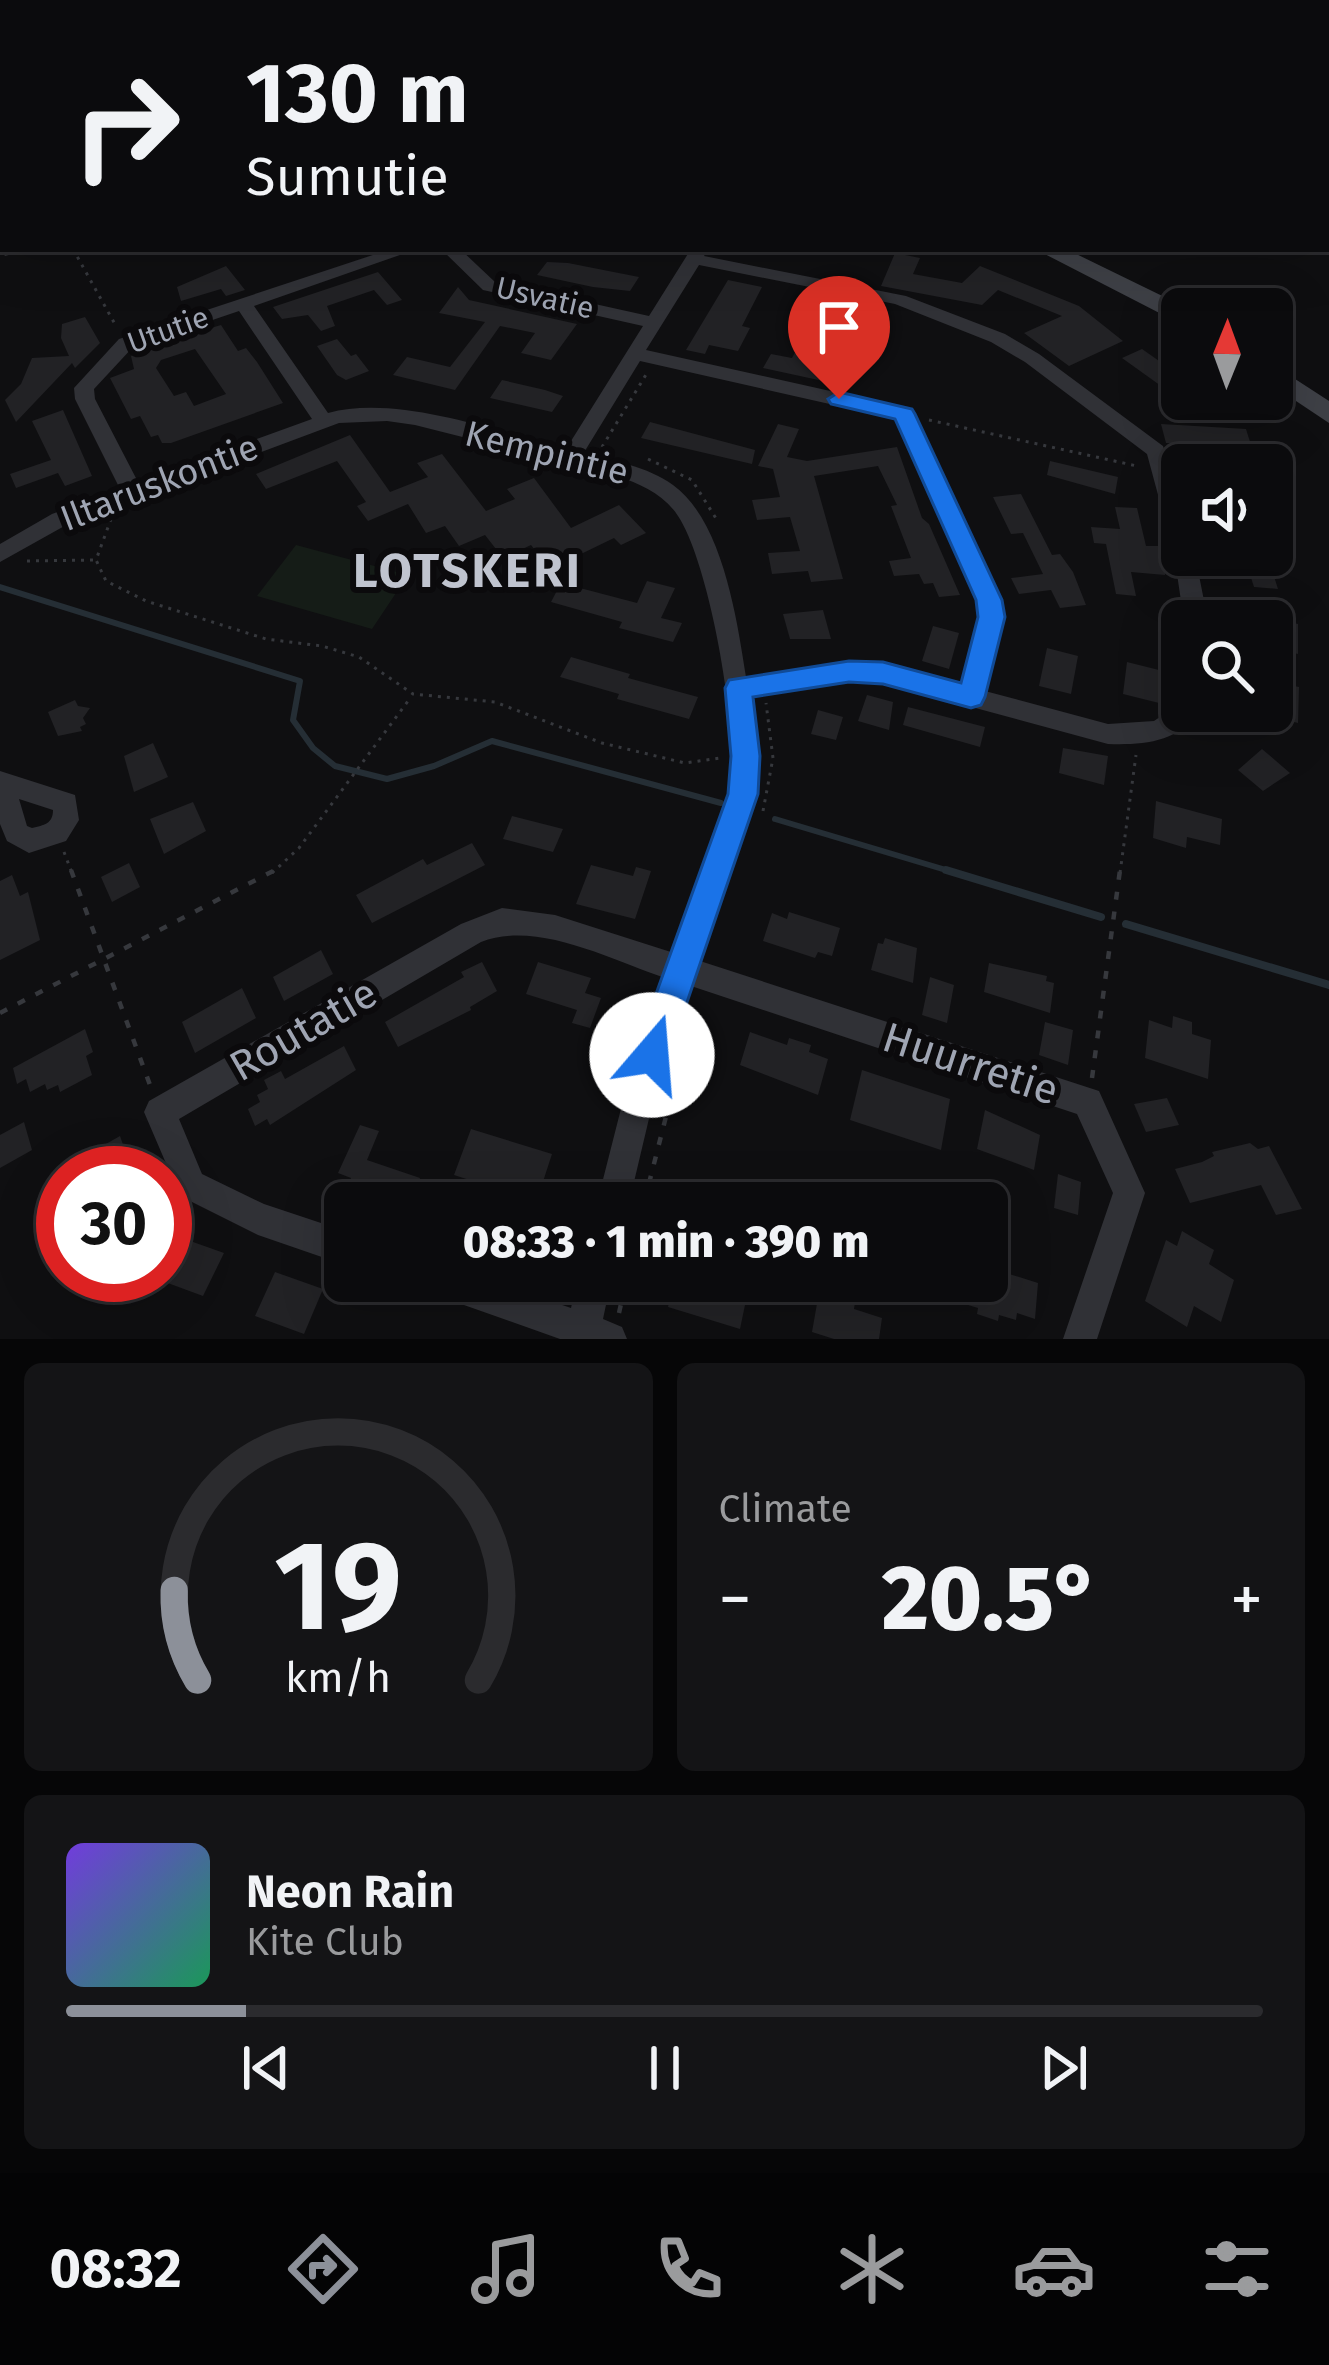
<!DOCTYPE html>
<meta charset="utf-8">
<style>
body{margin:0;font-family:"Fira Sans",sans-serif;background:#141416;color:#f1f3f6;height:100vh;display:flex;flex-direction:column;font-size:45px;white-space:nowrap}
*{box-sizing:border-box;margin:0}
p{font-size:39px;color:#9a9b9d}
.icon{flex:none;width:66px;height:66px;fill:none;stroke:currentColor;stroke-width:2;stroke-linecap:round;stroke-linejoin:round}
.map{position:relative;height:1339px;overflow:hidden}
.side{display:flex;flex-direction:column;gap:24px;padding:24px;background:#060607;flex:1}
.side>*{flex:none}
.banner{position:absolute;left:0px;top:0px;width:1329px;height:252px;box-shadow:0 12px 48px #0002,0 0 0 3px #2b2b2e;background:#0b0b0d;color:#f1f3f6;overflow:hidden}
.needle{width:78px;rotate:1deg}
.buttons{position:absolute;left:1161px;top:288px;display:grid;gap:24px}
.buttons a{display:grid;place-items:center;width:132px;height:132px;border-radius:18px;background:#0b0b0d;box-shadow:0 12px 48px #0002,0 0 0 3px #2b2b2e;font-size:60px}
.speed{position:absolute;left:36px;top:1146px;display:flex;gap:24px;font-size:60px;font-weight:700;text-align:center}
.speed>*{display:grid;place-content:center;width:156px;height:156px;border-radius:50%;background:#0b0b0d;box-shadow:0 12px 48px #0002,0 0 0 3px #2b2b2e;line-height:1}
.speed .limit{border:18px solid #d22;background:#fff;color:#111}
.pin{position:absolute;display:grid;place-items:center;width:102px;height:102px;color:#fff;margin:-123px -51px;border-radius:50% 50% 50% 0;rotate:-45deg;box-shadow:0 0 12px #0007}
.pin .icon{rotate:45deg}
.me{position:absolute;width:132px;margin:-66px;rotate:18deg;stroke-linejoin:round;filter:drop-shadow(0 0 9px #0008)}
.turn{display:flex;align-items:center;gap:42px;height:252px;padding:0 48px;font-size:54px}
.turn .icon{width:156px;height:156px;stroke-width:2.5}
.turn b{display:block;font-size:84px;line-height:102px}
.big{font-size:90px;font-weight:800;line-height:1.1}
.side .widget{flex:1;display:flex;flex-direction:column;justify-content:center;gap:18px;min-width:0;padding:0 42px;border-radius:18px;background:#141416}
.side .dial{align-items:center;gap:0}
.dial svg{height:312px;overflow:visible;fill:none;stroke:#2b2b2e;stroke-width:7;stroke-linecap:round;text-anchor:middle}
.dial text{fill:#f1f3f6;stroke:none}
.song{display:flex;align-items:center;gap:36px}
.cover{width:144px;height:144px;border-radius:18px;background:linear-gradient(135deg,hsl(260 70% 55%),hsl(150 70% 35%))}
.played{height:12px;border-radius:6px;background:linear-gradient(90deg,#8c9099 15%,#2b2b2e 15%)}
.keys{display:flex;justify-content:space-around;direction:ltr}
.heat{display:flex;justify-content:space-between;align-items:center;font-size:66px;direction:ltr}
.side .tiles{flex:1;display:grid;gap:24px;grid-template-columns:1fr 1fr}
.widget:last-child{grid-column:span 2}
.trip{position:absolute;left:324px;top:1182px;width:684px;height:120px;border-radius:18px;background:#0b0b0d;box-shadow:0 12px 48px #0002,0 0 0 3px #2b2b2e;font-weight:800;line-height:120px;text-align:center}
.tab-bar{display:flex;height:192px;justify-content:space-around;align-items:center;background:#040405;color:#9a9b9d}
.tab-bar .icon{width:84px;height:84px}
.tab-bar .current{color:#8c9099}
.tab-bar b{font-size:54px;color:#f1f3f6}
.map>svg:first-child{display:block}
.green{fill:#151c17}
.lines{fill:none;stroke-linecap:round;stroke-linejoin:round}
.stream-far2{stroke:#252e35;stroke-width:3}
.stream-far1{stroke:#252e35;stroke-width:6}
.stream{stroke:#252e35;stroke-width:8}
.building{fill:#222225;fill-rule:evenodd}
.path-far1{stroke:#36383d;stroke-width:3;stroke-dasharray:3 6;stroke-linecap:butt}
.path{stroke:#36383d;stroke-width:4.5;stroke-dasharray:8 12;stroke-linecap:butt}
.minor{fill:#303136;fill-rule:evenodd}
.secondary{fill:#3e4046;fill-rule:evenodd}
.route{fill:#1a73e8;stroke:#114b97;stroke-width:3}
.labels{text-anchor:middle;stroke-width:12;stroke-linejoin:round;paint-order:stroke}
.far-street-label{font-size:30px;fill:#9fa5b3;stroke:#0b0a0c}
.street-label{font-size:36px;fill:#9fa5b3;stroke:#0b0a0c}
.near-street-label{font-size:42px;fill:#9fa5b3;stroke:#0b0a0c}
.district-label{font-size:48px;font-weight:bold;letter-spacing:3px;fill:#c0c4cf;stroke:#0b0a0c}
</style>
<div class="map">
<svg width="1329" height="1339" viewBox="0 0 1329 1339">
<rect width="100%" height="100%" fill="#0f0f11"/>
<polygon class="green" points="296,545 408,575 372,629 257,596"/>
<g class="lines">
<g class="stream-far2">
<polyline points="988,0 1007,3"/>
<polyline points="928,3 935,0"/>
</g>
<g class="stream-far1">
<polyline points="0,587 300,681 293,720 313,748 335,766 387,779 434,766 492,741 721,803"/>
<polyline points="775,819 956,873"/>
</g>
<g class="stream">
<polyline points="946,870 1101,917"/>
<polyline points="1126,924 1329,985"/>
</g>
</g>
<g class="building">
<polygon points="895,253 920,258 913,274 962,283 980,266 1079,306 1123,341 1069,366 1024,333 1062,316 998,290 982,305 881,286"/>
<polygon points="547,262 568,263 639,277 630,291 593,287 537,275"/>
<polygon points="226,266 245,290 226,296 221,289 181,301 177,287"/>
<polygon points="378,272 402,300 387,305 374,290 327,306 335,326 321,331 308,315 282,319 273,307"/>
<polygon points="728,280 762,287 742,326 750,328 738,351 709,345 705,354 686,350"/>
<polygon points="458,287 469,300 577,324 551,360 521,353 535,333 500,326 455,390 393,375 407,357 450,367 485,322 439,313"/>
<polygon points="85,317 100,343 75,368 72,363 16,422 5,400 21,384 32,358 69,356 61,338 62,324"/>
<path d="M221,325l17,26 8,-3 11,14 26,41 -112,40h-9l-4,-8 -7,2 -11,-21 -9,3 -21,-41 24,-9 -3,-13 16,-9zM195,349l31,45 -32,12 -8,-14 -12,4 -18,-28 5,-8z"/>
<polygon points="337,339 351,356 356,354 369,371 346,380 337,375 317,346"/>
<polygon points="802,339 839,347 823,381 763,368 771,354 792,358"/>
<polygon points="1142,349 1182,377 1182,401 1122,358"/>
<polygon points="502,380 545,390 563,396 552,412 490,398"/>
<polygon points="63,410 92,476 65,486 58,473 16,488 10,474 51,460 32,421"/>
<polygon points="650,422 755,450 752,464 641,438"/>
<polygon points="778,424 799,429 787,457 807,461 897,447 922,518 929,524 960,595 939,597 933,583 924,584 919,574 894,576 889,561 911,558 891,506 897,505 878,466 814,476 843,579 811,582 808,571 772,574 768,553 800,551 790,517 757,520 752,500 780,497 773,469 758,466"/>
<polygon points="1161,424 1246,429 1252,448 1166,443"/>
<polygon points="350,435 390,492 428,477 417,463 442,454 486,511 515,499 507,489 534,478 571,528 619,505 646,533 621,545 614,538 550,569 531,545 503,558 485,535 459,546 445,526 426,533 408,504 368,521 357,506 366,502 337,461 266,489 256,474"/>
<polygon points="1050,461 1118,477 1115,494 1047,475"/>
<polygon points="1021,494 1052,555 1060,554 1073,572 1086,605 1060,608 1051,590 1019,594 1011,578 1043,574 1023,533 1011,534 993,497"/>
<polygon points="1115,507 1137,508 1146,546 1158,546 1166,568 1165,575 1131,572 1136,596 1116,594 1106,544 1094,543 1091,527 1120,529"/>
<polygon points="1244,556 1268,557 1278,589 1254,587"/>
<polygon points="647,581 675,588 661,618 682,623 673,642 619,628 622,622 551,602 561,583 637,603"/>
<polygon points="823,610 831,639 790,639 783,614"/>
<polygon points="1272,618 1298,624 1298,654 1272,648"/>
<polygon points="933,626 959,633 949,669 922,661"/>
<polygon points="1047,648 1078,656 1071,694 1039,686"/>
<polygon points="571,657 630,674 628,678 698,697 689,719 617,699 619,694 560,677"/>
<polygon points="1127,662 1163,671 1159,703 1123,694"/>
<polygon points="1272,681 1299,687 1298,723 1272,716"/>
<polygon points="867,695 893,702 889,730 858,721"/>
<polygon points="75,700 78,706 90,708 83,718 86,724 80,727 82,731 58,736 48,712"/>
<polygon points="908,707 985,727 980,747 903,725"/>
<polygon points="818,710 843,717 836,740 811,734"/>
<polygon points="153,743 168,777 134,792 124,756"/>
<polygon points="1063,748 1108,756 1104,785 1059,773"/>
<polygon points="1262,749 1290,773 1263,791 1238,770"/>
<polygon points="1156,801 1222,819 1220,845 1187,837 1186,848 1153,838"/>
<polygon points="193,802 206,831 164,854 150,819"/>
<polygon points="512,816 563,829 553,852 503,839"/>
<polygon points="472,843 485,865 372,923 356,895 423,859 427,865"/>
<polygon points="129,863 140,887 112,902 101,877"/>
<polygon points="591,865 633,876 636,867 651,871 635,919 576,904"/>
<polygon points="12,875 20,896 28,892 40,940 0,960 0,881"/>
<polygon points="789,912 840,928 832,956 818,952 815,958 763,941 772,913 787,919"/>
<polygon points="885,938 917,948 913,983 871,970 878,943 883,944"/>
<polygon points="321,950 333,974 284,1001 273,977"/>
<polygon points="482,962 497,991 470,1007 471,1010 398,1047 385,1022 464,977 461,972"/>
<polygon points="538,962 591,978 585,993 601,998 590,1028 572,1023 577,1010 526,994"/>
<polygon points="989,963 1047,976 1046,981 1054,983 1050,1013 984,992"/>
<polygon points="930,977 954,985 947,1023 922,1015"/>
<polygon points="242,988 256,1018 195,1053 182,1022"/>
<polygon points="1173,1016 1192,1022 1192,1034 1211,1040 1208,1079 1145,1058 1149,1020 1172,1028"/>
<polygon points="1045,1022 1073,1030 1068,1065 1039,1055"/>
<polygon points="85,1029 93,1052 86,1056 92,1075 60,1092 58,1085 47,1090 45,1084 30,1092 26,1079 17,1084 13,1068"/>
<polygon points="750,1032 787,1045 789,1038 811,1045 809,1052 828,1059 818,1095 740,1065"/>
<polygon points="344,1046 356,1070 270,1125 267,1119 255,1126 248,1109 260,1102 257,1095 268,1089 264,1080 281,1071 285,1079"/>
<polygon points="862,1070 950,1099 941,1150 850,1120"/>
<polygon points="1167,1098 1179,1125 1146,1132 1134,1104"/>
<polygon points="985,1110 1040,1135 1034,1170 977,1149"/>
<polygon points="24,1122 32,1150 0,1168 0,1135"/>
<polygon points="360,1125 379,1131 367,1160 420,1178 410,1203 340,1203 351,1178 338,1173"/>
<polygon points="471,1129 552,1154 536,1203 475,1203 482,1184 454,1175"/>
<polygon points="120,1136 133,1173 89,1173 83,1157"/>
<polygon points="1250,1143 1258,1149 1269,1146 1302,1209 1276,1215 1261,1185 1190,1203 1175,1169 1202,1162 1214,1156 1212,1152"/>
<polygon points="1058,1174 1081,1182 1078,1215 1054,1208"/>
<polygon points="764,1180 825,1200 825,1203 759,1203"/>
<polygon points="1182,1231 1214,1250 1209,1264 1234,1280 1221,1322 1194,1306 1187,1327 1145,1301 1166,1240 1177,1246"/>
<polygon points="165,1232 224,1253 203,1296 165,1282"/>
<polygon points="987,1267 1038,1283 1035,1319 1017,1313 1016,1320 999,1315 998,1321 977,1314 978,1308 932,1294 934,1281 987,1281"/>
<polygon points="275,1272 323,1289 304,1334 255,1316"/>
<polygon points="674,1281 750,1281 740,1329 668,1307"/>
<polygon points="839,1297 855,1302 854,1309 882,1318 879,1339 834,1339 812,1332 818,1298 838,1304"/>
</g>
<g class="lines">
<g class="path-far1">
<polyline points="943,3 983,3"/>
<polyline points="73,249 116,326"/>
<polyline points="929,420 1137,466"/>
<polyline points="602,447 647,373"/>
<polyline points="648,459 692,480 717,520"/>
<polyline points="111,519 96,560 106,581 146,601 266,639 322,646 359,657 413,694 495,702 602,743 685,763 720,758"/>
<polyline points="27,561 96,560"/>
<polyline points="763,811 773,758 766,703"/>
<polyline points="64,852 72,873"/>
<polyline points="272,873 299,848 411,697"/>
<polyline points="1120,873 1136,755"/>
</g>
<g class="path">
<polyline points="71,870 150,1085"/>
<polyline points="0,1013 275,870"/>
<polyline points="1092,1078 1120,870"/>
<polyline points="644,1203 688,1030"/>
<polyline points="619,1313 626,1281"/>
</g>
<g class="minor">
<polygon points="3,245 3,249 20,252 5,256 0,249"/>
<path d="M391,249h26l-163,57 74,107c70,-19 169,19 238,36l77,-123 -160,-36 -42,-41h19l35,33 154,34 42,-67h18l-5,7 202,40 99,38 34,20 124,92 19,63v46h13l13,66h-24l-10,-67 -27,-100 -122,-92 -34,-20 -96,-38 -196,-39 -53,85 265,59 89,191 4,17 -19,74 123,33 46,-3 28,-19v9h16c-19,32 -56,34 -90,33l-225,-61 -34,-3 -100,16 7,98 -56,167 399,130 46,102 -48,146h-34l50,-146 -36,-79 -386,-128 -35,103 -27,114h-32l29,-114 39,-111c-54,-18 -128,-58 -184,-36l-302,177 23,55 62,30 81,27v34l-87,-30 -78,-39 -36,-84 5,-11 312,-177 41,-16 53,7 119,38c17,-48 45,-108 55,-157 12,-57 -19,-232 -51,-280 -14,-22 -38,-32 -61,-40l-202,-51 -28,-4 -48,2 -271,101 -68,38v-18l52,-30 68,-25 -45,-90 -1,-11 45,-49zM239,311l73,108 -174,63 -43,-83 -1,-10 39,-42zM640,361l256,58 82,181 2,17 -18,68 -79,-22 -34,-1 -103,15c-9,-57 -23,-156 -73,-192 -26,-19 -59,-24 -90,-31z"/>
<path d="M0,771l75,24 4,25 -13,21 -37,12 -22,-12 -7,-17zM19,799l34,11c0,14 -9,15 -21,18l-5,-2z"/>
<polygon points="425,1281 492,1281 571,1308 577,1281 611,1281 603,1319 622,1327 627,1339 560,1339 430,1293"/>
</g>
<g class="secondary">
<rect x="0" y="110" width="3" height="12"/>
<polygon points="1035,249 1066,249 1189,309 1182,309 1182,322 1173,320"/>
<polygon points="1272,364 1329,401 1329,423 1272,385"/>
</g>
</g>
<polygon class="route" points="839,392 912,409 915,414 1002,600 1005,617 985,697 981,705 971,708 883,684 849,682 753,697 760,756 758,794 669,1055 664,1068 652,1073 639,1068 634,1055 728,794 731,756 725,688 729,680 849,661 883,662 961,683 978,617 976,600 895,419 831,404 828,399"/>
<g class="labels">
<g class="far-street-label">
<text transform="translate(545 298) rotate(13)" y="10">Usvatie</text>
<text transform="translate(168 330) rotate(-20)" y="10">Ututie</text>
</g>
<g class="street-label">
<text transform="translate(547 452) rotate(14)" y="13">Kempintie</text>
<text transform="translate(159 482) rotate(-21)" y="13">Iltaruskontie</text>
</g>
<g class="near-street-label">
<text transform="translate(303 1029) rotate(-30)" y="15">Routatie</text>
<text transform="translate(971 1063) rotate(18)" y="15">Huurretie</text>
</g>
<g class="district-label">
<text x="468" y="587">LOTSKERI</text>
</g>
</g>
</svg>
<div class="buttons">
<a><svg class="needle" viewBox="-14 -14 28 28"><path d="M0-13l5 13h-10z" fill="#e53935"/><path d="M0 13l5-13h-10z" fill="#9a9b9d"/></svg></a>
<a><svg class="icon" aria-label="sound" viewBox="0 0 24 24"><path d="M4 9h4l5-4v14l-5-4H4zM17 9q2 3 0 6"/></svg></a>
<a><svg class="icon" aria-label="search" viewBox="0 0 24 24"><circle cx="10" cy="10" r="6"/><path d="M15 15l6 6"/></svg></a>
</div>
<div class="speed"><div class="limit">30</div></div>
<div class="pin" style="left:839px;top:399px;background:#d93025"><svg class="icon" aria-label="arrive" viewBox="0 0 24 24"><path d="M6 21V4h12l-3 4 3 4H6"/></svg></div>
<svg class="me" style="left:652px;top:1055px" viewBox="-20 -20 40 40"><circle r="19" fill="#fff"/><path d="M0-13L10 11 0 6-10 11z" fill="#1a73e8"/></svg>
<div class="trip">08:33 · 1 min · 390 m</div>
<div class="banner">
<div class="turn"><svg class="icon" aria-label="right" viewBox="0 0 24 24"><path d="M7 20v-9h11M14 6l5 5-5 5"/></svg><div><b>130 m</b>Sumutie</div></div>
</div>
</div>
<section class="side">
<div class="tiles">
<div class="widget dial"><svg viewBox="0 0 100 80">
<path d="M14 69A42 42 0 1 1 86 69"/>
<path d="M14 69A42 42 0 0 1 8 46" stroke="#8c9099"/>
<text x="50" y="56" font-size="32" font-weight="700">19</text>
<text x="50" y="72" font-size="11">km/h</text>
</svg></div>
<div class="widget"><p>Climate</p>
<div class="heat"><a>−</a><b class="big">20.5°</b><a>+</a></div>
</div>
<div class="widget">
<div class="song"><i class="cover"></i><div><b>Neon Rain</b><p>Kite Club</p></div></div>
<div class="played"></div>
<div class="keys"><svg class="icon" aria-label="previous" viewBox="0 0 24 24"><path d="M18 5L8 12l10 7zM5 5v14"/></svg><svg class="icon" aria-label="pause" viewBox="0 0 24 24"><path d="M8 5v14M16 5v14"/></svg><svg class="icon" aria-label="next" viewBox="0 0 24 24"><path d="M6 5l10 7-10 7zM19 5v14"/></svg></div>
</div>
</div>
</section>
<nav class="tab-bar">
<b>08:32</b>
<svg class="icon current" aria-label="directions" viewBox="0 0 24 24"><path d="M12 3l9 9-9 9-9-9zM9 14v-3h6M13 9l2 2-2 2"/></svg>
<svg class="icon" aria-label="music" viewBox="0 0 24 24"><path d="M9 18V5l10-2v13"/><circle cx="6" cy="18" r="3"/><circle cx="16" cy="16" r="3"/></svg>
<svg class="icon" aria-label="phone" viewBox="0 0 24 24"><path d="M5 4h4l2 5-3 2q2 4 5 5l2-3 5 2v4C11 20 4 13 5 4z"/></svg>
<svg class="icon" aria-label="climate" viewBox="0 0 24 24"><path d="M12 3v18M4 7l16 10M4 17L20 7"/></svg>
<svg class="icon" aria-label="car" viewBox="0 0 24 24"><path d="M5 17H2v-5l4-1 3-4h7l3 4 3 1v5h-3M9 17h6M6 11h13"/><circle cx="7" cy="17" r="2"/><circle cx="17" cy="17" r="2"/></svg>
<svg class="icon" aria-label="filters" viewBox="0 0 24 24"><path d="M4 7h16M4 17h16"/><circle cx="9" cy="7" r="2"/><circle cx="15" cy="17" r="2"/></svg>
</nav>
